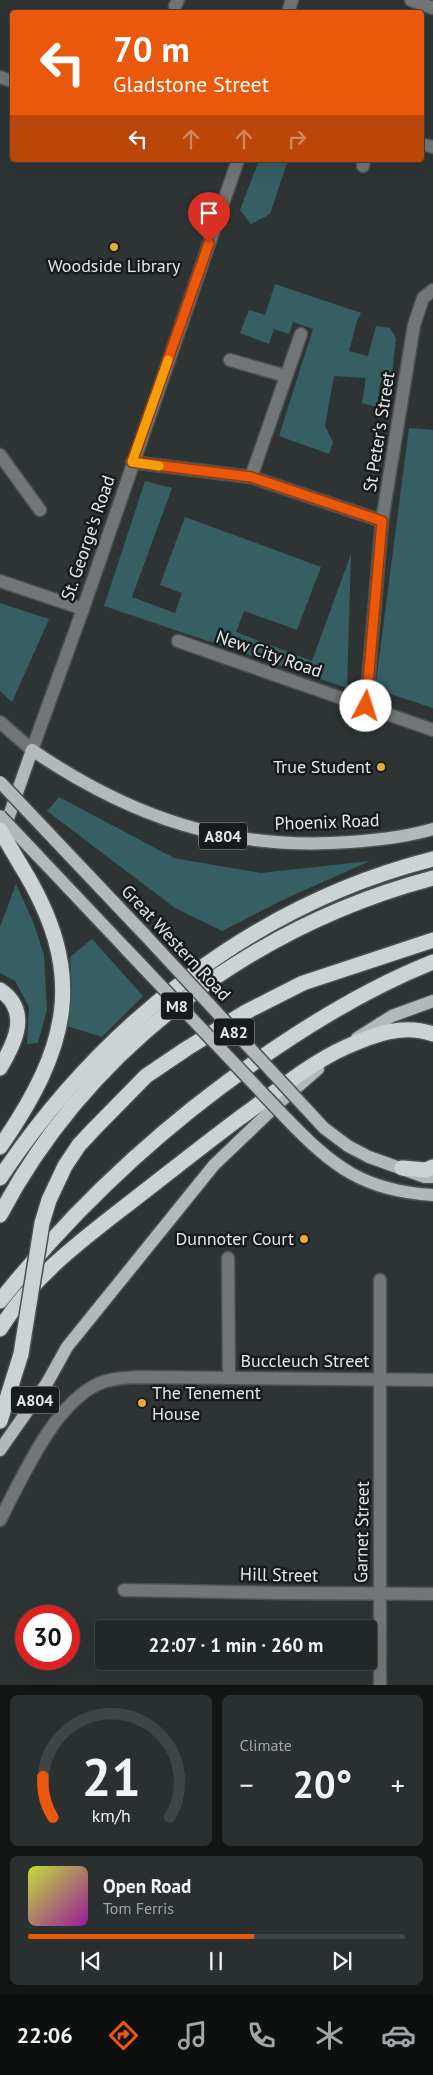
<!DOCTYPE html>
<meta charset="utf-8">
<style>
body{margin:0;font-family:"PT Sans",sans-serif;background:#2a2f2f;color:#f1f3f6;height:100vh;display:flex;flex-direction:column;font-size:19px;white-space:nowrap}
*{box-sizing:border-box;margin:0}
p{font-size:16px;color:#a2a5a7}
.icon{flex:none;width:28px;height:28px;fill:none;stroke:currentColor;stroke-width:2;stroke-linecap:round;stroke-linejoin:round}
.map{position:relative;height:1685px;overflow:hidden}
.side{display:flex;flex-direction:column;gap:10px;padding:10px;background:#131515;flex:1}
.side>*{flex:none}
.guide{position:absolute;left:10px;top:10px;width:414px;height:152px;border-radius:5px;box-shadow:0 5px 20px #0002,0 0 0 1px #3f4444;background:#ea580c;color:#fff;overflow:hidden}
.speed{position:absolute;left:15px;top:1605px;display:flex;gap:10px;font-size:25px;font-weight:700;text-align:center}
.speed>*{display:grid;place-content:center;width:65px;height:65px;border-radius:50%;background:#222727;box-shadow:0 5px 20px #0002,0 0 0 1px #3f4444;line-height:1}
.speed .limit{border:8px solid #d22;background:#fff;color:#111}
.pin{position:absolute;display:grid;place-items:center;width:42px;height:42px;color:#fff;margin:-51px -21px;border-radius:50% 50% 50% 0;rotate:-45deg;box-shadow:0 0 5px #0007}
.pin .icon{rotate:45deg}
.me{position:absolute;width:55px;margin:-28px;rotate:5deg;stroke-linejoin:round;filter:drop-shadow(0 0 4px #0008)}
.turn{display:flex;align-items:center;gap:18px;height:105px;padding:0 20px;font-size:22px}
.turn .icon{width:65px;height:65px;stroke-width:2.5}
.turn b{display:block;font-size:35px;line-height:42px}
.lanes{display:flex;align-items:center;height:48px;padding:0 20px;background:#0003;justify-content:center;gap:25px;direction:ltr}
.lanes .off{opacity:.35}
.big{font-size:38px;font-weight:700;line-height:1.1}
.side .widget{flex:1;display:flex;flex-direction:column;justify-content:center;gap:8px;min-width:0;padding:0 18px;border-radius:8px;background:#2a2f2f}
.side .dial{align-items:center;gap:0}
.dial svg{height:130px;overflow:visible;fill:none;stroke:#3f4444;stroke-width:7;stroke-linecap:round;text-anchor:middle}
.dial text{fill:#f1f3f6;stroke:none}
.song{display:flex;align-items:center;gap:15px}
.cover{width:60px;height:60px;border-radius:8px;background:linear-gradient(135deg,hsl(70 70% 55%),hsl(300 70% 35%))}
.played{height:5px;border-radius:2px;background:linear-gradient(90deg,#ea580c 60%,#3f4444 60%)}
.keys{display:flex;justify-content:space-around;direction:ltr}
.heat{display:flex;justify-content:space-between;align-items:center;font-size:28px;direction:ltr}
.side .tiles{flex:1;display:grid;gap:10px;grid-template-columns:1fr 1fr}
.widget:last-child{grid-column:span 2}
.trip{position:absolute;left:95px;top:1620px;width:282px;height:50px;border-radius:5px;background:#222727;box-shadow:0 5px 20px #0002,0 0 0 1px #3f4444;font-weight:700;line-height:50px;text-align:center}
.tab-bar{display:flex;height:80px;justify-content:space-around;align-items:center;background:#0e1010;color:#a2a5a7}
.tab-bar .icon{width:35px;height:35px}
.tab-bar .selected{color:#ea580c}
.tab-bar b{font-size:22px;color:#f1f3f6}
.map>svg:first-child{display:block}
.green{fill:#365f63}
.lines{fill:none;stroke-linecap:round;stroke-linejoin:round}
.minor-casing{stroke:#4b5151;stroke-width:15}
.major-casing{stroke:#4b5151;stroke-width:15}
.highway-casing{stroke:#4b5151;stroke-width:18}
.minor{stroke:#737676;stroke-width:12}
.major{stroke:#b3b9b9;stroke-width:12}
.highway{stroke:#ccd3d4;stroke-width:15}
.major-bridge-casing{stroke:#4b5151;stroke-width:15;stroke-linecap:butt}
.highway-bridge-casing{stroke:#4b5151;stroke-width:18;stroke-linecap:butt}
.major-bridge{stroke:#b3b9b9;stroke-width:12}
.highway-bridge{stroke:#ccd3d4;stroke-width:15}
.route-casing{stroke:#983908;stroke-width:12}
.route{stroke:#ea580c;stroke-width:9}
.slow{stroke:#f59e0b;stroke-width:9}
.poi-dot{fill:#e9ab37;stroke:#181b1b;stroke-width:2}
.labels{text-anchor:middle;stroke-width:5;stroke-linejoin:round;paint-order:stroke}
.shield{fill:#181b1b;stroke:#a8aaab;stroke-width:1}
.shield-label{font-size:16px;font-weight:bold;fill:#e5e8e9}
.poi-label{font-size:18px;fill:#e5e8e9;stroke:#181b1b;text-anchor:end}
.street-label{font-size:18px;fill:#e5e8e9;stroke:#181b1b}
</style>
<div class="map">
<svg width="433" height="1685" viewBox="0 0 433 1685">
<rect width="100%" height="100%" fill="#2e3434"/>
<g class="green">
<polygon points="259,160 288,160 270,214 251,224 240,210"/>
<polygon points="275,284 361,313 357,321 349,351 368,356 376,326 390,328 396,338 391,384 380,383 377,407 362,403 366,378 334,376 325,426 333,442 329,454 279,436 313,329 293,322 289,334 274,329 269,344 240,333 249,310 265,315"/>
<polygon points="409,428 433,430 433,708 375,689"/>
<polygon points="145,481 172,488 132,597 175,613 182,593 160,585 185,517 321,567 297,630 244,611 236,632 312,661 351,554 347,688 104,606"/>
<polygon points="0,603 49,619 12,702 0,691"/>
<polygon points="59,797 174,858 261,873 370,861 287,898 222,931 175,908 47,811"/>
<polygon points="16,884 34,924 44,955 47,1010 38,1043 27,1044 29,1007 15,981 0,973 0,927"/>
<polygon points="92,939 143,996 102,1037 67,1026 72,993 70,957"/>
</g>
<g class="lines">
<defs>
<g id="minor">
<polyline points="411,0 433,8"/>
<polyline points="175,6 178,0"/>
<polyline points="288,12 292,0"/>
<polyline points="0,77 12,81"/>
<polyline points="421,144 433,147"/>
<polyline points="363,166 364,160"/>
<polyline points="230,360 286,376"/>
<polyline points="0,455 40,510"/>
<polyline points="132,462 251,477 382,521"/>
<polyline points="251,477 301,334"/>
<polyline points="0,581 83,609"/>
<polyline points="178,641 433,730"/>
<polyline points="366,706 382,521 414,325 423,298 433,290"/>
<polyline points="0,722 32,750 83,609 238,160"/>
<polyline points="228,1258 229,1378"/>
<path d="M0,1520c22,-42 54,-116 98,-136 13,-6 27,-6 41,-7l294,3"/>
<polyline points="124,1590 287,1593 433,1594"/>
<polyline points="380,1685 380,1280"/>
</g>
<g id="major">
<path d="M3,833l29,-83c100,68 197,101 318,92 28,-2 57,-5 83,-13"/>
<polyline points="54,839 145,935"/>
<polyline points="38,856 126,949"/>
<polyline points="357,1038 392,1016 433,1001"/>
<path d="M286,1118c47,49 78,73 147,77"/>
<polyline points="324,1128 348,1146 369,1157 425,1177 433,1177"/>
<polyline points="0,1450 47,1383 67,1347 214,1165 280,1102 318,1069"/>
</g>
<g id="highway">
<path d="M0,990c31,21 15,53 0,78"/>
<path d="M0,1147c70,-101 88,-174 20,-283"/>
<polyline points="402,1168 426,1170 433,1167"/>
<path d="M0,1178c101,-152 254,-274 433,-319"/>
<polyline points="49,1200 65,1166 79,1145 94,1129 146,1076 186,1049 244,1013 303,983 433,940"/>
<path d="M0,1215c88,-167 252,-289 433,-337"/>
<path d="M0,1301c79,-99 172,-184 277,-254 49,-33 101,-63 156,-85"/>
<path d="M0,1329c34,-55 86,-92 136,-131 35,-27 70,-55 105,-81 34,-24 67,-53 105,-70 27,-12 57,-24 87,-13"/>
<polyline points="0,1421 21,1354"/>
</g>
</defs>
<use href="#minor" class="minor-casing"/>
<use href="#major" class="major-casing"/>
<use href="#highway" class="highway-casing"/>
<use href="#minor" class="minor"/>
<use href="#major" class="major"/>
<use href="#highway" class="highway"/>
<defs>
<g id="major-bridge">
<polyline points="0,782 54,839"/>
<polyline points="0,816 38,856"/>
<polyline points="145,935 324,1128"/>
<polyline points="126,949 286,1118"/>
</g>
<g id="highway-bridge">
<polyline points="0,830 20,864"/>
<polyline points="21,1354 42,1223 49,1200"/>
</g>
</defs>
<use href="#major-bridge" class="major-bridge-casing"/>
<use href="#highway-bridge" class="highway-bridge-casing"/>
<use href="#major-bridge" class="major-bridge"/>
<use href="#highway-bridge" class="highway-bridge"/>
</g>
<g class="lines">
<defs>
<polyline id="route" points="209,243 132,462 251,477 382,521 366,706"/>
</defs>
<use href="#route" class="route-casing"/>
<use href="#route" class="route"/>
<polyline class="slow" points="159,466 132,462 168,360"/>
</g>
<g class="poi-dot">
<circle cx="114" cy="247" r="5"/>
<circle cx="381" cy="767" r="5"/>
<circle cx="304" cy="1239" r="5"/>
<circle cx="142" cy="1403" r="5"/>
</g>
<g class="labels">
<g class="shield">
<rect x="199" y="822.5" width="48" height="27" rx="4"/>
<rect x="161" y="992.5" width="32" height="27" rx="4"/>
<rect x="214" y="1018.5" width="40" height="27" rx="4"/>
<rect x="11" y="1386.5" width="48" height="27" rx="4"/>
</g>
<g class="shield-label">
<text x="223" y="842">A804</text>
<text x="177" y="1012">M8</text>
<text x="234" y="1038">A82</text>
<text x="35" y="1406">A804</text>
</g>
<g class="poi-label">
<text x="114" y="272" text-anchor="middle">Woodside Library</text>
<text x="371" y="773">True Student</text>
<text x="294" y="1245">Dunnoter Court</text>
<text x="152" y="1399" text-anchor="start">The Tenement<tspan x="152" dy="21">House</tspan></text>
</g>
<g class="street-label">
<text transform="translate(379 432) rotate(-81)" y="6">St Peter's Street</text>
<text transform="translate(88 538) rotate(-71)" y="6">St. George's Road</text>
<text transform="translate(269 654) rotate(19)" y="6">New City Road</text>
<text transform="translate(327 822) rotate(-2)" y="6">Phoenix Road</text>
<text transform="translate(176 943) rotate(47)" y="6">Great Western Road</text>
<text x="305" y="1367">Buccleuch Street</text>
<text transform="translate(362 1532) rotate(-89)" y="6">Garnet Street</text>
<text transform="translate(279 1575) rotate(1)" y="6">Hill Street</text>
</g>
</g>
</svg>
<div class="speed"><div class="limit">30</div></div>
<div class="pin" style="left:209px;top:243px;background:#d93025"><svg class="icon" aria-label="arrive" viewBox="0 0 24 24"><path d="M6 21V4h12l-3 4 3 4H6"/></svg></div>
<svg class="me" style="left:366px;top:706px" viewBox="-20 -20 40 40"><circle r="19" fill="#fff"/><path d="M0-13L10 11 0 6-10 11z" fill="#ea580c"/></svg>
<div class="trip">22:07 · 1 min · 260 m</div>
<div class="guide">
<div class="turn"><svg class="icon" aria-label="left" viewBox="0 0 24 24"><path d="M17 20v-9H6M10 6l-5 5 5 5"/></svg><div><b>70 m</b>Gladstone Street</div></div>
<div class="lanes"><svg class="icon" aria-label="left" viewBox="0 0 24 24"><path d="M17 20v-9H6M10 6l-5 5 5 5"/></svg><svg class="icon off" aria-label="ahead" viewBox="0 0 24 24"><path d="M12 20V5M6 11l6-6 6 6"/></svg><svg class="icon off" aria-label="ahead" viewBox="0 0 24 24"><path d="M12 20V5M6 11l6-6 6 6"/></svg><svg class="icon off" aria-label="right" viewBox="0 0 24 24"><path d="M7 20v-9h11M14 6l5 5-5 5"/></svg></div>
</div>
</div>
<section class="side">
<div class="tiles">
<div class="widget dial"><svg viewBox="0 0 100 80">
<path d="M14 69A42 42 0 1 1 86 69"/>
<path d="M14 69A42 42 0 0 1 8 44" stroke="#ea580c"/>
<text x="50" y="56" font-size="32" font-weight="700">21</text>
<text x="50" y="72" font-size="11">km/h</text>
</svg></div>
<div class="widget"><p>Climate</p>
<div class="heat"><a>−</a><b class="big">20°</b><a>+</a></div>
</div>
<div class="widget">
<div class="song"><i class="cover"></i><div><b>Open Road</b><p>Tom Ferris</p></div></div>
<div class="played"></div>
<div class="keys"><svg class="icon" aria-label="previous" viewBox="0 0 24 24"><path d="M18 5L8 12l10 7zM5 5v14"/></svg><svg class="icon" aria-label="pause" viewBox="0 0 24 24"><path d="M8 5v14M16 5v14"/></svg><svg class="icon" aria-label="next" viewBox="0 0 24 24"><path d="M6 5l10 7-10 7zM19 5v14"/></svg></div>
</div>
</div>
</section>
<nav class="tab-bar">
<b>22:06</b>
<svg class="icon selected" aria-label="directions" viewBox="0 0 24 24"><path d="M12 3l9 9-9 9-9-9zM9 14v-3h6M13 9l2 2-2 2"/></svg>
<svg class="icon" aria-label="music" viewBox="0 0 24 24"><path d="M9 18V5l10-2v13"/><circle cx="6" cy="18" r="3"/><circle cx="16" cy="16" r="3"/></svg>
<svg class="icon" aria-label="phone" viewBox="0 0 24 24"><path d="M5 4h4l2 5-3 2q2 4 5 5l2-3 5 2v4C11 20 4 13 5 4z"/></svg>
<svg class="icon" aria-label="climate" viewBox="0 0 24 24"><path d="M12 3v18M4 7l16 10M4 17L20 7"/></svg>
<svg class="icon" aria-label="car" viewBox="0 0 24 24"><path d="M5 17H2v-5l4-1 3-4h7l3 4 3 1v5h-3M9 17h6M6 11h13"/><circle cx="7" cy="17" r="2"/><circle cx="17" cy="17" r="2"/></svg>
</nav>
